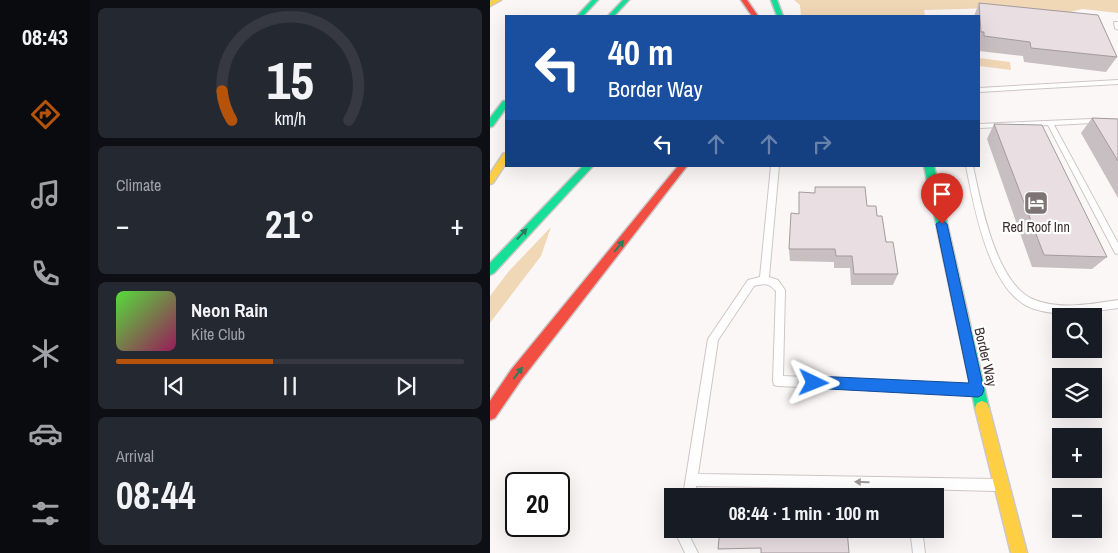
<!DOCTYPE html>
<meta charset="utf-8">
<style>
body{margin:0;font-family:"Archivo Narrow",sans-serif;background:#242831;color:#f1f3f6;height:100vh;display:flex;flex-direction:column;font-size:19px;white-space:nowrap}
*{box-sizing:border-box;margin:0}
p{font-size:16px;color:#9ea1a6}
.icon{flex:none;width:28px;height:28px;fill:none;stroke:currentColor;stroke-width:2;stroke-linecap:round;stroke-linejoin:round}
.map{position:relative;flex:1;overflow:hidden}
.side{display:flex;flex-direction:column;gap:8px;padding:8px;background:#0d0f14;width:400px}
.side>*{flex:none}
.guide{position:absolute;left:15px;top:15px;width:475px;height:152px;border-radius:0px;box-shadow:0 5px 20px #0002;background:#1a4fa0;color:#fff;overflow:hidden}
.fabs{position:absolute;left:562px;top:308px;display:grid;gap:10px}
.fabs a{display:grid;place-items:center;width:50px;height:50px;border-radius:0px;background:#171b24;box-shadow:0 5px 20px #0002;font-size:25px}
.speed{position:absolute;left:15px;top:472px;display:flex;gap:10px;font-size:25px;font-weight:700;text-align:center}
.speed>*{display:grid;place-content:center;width:65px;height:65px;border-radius:50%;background:#171b24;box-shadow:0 5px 20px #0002;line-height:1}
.speed .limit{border:2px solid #111;border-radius:8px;background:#fff;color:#111}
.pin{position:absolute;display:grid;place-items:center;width:42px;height:42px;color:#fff;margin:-51px -21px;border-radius:50% 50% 50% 0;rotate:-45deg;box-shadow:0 0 5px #0007}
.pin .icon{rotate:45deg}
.me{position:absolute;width:55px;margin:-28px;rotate:92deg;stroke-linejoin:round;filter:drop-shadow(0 0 4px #0008)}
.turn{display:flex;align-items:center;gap:18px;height:105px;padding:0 20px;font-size:22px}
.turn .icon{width:65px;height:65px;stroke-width:2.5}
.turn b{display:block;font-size:35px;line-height:42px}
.lanes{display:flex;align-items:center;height:48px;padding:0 20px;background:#0003;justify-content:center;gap:25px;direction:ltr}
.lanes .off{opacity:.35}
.big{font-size:38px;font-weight:700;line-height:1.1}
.side .tile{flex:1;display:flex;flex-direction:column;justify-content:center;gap:8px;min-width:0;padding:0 18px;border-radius:8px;background:#242831}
.side .dial{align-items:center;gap:0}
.dial svg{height:130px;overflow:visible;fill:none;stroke:#363941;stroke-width:7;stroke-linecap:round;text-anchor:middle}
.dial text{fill:#f1f3f6;stroke:none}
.song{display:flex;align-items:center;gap:15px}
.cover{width:60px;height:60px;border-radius:8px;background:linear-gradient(135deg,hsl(110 70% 55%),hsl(330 70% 35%))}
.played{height:5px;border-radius:2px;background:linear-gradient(90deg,#b45309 45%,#363941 45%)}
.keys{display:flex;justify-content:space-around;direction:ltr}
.heat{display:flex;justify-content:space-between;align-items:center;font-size:28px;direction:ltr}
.trip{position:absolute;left:174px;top:488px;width:280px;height:50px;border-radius:0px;background:#171b24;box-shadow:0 5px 20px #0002;font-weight:700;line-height:50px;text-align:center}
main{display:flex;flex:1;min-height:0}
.tab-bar{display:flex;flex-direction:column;width:90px;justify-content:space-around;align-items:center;background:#090b0e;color:#9ea1a6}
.tab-bar .icon{width:35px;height:35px}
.tab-bar .selected{color:#b45309}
.tab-bar b{font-size:22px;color:#f1f3f6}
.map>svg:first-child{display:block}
.green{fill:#f0d7b6}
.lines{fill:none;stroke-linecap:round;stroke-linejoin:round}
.lane-casing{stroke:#cec6c6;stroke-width:2}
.fast-casing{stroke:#cec6c6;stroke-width:3}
.slow-casing{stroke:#cec6c6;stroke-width:3}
.jam-casing{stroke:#cec6c6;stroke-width:3}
.lane{fill:#fffefe;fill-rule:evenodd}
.fast{fill:#16e098;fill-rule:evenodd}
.slow{fill:#ffcf43;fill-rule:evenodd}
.jam{fill:#f24e42;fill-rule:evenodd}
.wall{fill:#c8bfc2}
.building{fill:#e9dee1;stroke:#a39b9e}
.oneway{fill:#2a7e5d}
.oneway2{fill:#9d9696}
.route{fill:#1a73e8;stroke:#114b97}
.labels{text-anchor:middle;stroke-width:4.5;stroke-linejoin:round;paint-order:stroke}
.poi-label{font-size:14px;fill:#3b2d2d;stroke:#fff}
.street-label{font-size:14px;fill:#3b2d2d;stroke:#fff}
</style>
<main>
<nav class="tab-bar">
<b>08:43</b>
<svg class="icon selected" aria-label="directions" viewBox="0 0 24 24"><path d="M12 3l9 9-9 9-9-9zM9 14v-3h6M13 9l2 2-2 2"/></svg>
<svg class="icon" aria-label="music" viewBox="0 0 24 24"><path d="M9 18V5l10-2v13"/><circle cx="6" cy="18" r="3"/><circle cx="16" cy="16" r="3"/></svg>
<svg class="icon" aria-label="phone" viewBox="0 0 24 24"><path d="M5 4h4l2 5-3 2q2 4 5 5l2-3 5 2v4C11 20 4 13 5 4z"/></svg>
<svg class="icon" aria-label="climate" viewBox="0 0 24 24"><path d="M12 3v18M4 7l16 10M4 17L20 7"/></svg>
<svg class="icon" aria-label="car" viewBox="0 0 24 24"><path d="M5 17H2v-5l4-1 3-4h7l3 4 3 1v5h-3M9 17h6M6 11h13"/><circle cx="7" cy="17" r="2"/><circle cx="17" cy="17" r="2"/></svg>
<svg class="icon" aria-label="filters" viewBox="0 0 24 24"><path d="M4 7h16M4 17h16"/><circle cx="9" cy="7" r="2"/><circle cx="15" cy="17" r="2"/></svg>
</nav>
<section class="side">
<div class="tile dial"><svg viewBox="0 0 100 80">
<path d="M14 69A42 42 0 1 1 86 69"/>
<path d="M14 69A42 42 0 0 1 8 51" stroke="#b45309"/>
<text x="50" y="56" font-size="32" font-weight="700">15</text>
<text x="50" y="72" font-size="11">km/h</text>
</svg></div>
<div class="tile"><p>Climate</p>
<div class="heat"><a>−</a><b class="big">21°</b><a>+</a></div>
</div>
<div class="tile">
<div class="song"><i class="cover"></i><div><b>Neon Rain</b><p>Kite Club</p></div></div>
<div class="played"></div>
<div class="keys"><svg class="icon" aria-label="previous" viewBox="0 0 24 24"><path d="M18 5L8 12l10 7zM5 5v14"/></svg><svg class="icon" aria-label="pause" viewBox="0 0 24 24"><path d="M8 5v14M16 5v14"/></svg><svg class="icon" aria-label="next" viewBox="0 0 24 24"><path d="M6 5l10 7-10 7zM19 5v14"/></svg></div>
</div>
<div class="tile"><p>Arrival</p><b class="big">08:44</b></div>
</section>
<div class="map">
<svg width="628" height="553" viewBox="0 0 628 553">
<rect width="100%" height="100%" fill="#fcf7f7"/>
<g class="green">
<polygon points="304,0 628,0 628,13 592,9 577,13 504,8 434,10 435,16 311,16 310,5"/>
<polygon points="489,58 520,62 521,70 489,66"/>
<polygon points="61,227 51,256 0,323 0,296 19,271"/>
</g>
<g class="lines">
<defs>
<g id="lane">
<polygon points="624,22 628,22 628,30 625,28"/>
<polygon points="628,80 628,84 489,92 489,88"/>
<polygon points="602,119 628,121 628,125 602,123 564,125 628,243 628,254 625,253 558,125 489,128 489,124"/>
<path d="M281,166h8l-10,111 9,3 7,10 -2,86 191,9 4,1 1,4 -1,4 -4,1 -196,-9 -4,-1 -1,-4 3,-90c-7,-8 -12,-8 -22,-5l-36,54 -20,134 297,5 4,2 2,4 -2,4 -4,2 -77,-2 1,7h-12l-1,-7 -210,-3 -1,10h-12l25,-157 40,-59 12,-3z"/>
<path d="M476,166h7c8,37 23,120 62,134 25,10 57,4 83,0v8c-28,4 -64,11 -91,-2 -39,-20 -53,-100 -61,-140z"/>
<polygon points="188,529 200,529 199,535 208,553 195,553 187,536"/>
<polygon points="420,529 432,529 435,553 423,553"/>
</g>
<g id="fast">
<polygon points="102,0 108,0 93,16 87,16"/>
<polygon points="133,0 139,0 124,16 118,16"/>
<polygon points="281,0 287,0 293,16 287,16"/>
<polygon points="13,101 16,101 16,108 3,126 0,127 0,118"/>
<polygon points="93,166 103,166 4,273 0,275 0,263"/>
<polygon points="434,166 444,166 499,408 497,413 492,415 487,413 485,408"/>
</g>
<g id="slow">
<polygon points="3,0 11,0 0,6 0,2"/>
<polygon points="16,153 16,163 3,183 0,184 0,174 13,154"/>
<polygon points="492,401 497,403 499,408 537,553 521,553 485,408 487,403"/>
</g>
<g id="jam">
<polygon points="251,0 257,0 268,16 262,16"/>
<polygon points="188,166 197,166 31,380 5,418 0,420 0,401 21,370"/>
</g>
</defs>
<use href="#lane" class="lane-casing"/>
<use href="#fast" class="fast-casing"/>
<use href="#slow" class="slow-casing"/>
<use href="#jam" class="jam-casing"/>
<use href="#lane" class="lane"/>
<use href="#fast" class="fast"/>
<use href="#slow" class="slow"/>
<use href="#jam" class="jam"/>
</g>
<g class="wall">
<polygon points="489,3 627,57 616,72 534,62 533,56 489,51 489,16 484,16"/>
<polygon points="602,118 628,119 628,198 591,133"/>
<polygon points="504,124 617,257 602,269 542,267 497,139"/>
<polygon points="377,206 387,216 408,274 403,285 361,285 360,268 344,268 344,262 300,261 299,249 309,214"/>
</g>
<g class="building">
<polygon points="489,3 608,15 627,57 541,48 540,42 494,36 494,32 491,32"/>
<polygon points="602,118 628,119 628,161"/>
<polygon points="504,124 552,125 617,257 554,255"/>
<polygon points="325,187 375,187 377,206 386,206 387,216 392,216 396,242 403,242 408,274 364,274 362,256 346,256 345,249 299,249 301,213 309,214 309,192 325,193"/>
<polygon points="355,490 355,496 233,496 233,493"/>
<polygon points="230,529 357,529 359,553 271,553 271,548 228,549"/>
</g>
<defs><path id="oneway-solid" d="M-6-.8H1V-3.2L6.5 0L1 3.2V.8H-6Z" transform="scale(1.25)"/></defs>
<g class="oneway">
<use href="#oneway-solid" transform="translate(32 234) rotate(-47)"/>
<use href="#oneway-solid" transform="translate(129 246) rotate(-51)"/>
<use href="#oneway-solid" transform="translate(28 373) rotate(-52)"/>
</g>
<use class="oneway2" href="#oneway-solid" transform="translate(372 482) rotate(-179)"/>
<polygon class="route" points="452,220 457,224 494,390 492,395 488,397 320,388 318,383 320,378 324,376 479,383 446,224"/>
<defs>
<symbol id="hotel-square" viewBox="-11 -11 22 22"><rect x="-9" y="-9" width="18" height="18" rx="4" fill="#7f7474" stroke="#fff"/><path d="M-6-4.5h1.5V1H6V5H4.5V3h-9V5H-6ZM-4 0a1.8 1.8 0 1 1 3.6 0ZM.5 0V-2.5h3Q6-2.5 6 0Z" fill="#fff"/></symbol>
</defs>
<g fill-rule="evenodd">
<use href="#hotel-square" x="532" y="189" width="28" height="28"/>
</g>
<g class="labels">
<g class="poi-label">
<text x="546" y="232">Red Roof Inn</text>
</g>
<g class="street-label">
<text transform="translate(496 357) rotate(77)" y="5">Border Way</text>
</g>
</g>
</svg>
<div class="fabs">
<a><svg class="icon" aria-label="search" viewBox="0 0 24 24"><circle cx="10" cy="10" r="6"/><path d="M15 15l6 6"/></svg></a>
<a><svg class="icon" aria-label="layers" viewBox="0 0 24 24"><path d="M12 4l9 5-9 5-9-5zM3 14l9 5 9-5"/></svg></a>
<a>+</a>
<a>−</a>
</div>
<div class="speed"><div class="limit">20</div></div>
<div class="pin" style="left:452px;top:224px;background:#d93025"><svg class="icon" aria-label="arrive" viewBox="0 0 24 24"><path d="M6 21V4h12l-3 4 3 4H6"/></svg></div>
<svg class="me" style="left:324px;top:383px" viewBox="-20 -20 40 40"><path d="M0-17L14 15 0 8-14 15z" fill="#1a73e8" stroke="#fff" stroke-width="4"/></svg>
<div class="trip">08:44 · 1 min · 100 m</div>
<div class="guide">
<div class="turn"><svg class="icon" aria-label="left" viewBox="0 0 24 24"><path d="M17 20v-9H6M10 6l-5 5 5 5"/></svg><div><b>40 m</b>Border Way</div></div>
<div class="lanes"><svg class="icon" aria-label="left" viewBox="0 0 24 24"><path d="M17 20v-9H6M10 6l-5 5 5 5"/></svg><svg class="icon off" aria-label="ahead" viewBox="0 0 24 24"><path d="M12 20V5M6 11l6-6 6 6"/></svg><svg class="icon off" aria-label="ahead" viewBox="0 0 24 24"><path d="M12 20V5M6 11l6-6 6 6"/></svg><svg class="icon off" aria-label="right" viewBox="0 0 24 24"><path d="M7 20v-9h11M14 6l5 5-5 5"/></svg></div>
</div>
</div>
</main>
